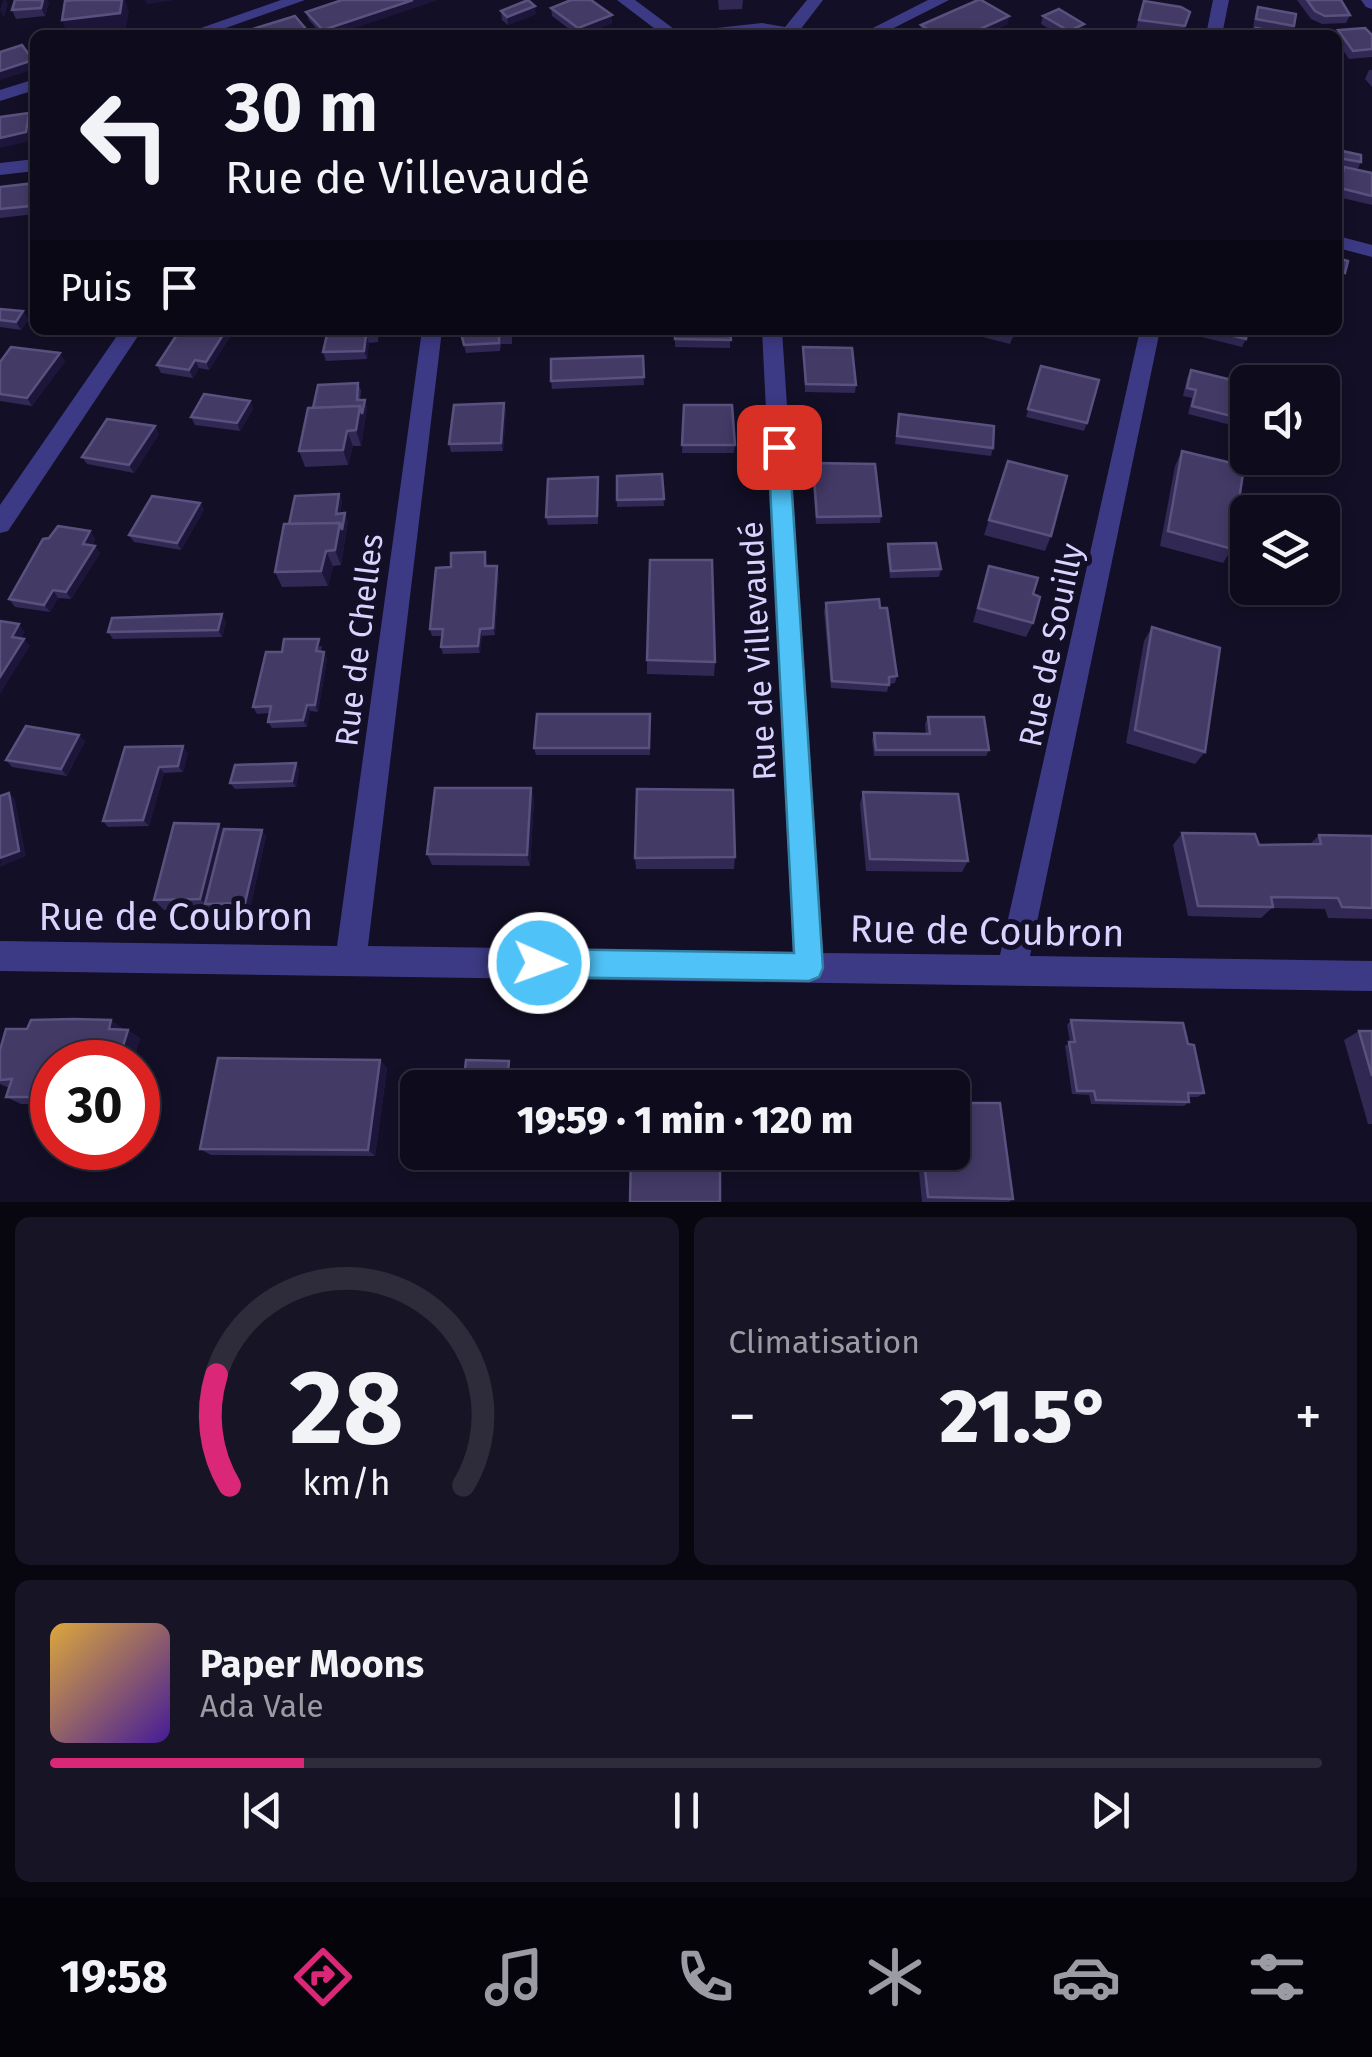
<!DOCTYPE html>
<html lang="fr">
<meta charset="utf-8">
<style>
body{margin:0;font-family:"Fira Sans",sans-serif;background:#171425;color:#f1f3f6;height:100vh;display:flex;flex-direction:column;font-size:38px;white-space:nowrap}
*{box-sizing:border-box;margin:0}
p{font-size:32px;color:#9b9ba3}
.icon{flex:none;width:55px;height:55px;fill:none;stroke:currentColor;stroke-width:2;stroke-linecap:round;stroke-linejoin:round}
.map{position:relative;height:1202px;overflow:hidden}
.sheet{display:flex;flex-direction:column;gap:15px;padding:15px;background:#08060f;flex:1}
.sheet>*{flex:none}
.top-card{position:absolute;left:30px;top:30px;width:1312px;height:305px;border-radius:15px;box-shadow:0 5px 15px #0003,0 0 0 2px #2e2b3b;background:#0e0b1c;color:#f1f3f6;overflow:hidden}
.buttons{position:absolute;left:1230px;top:365px;display:grid;gap:20px}
.buttons a{display:grid;place-items:center;width:110px;height:110px;border-radius:15px;background:#0e0b1c;box-shadow:0 5px 15px #0003,0 0 0 2px #2e2b3b;font-size:50px}
.speed{position:absolute;left:30px;top:1040px;display:flex;gap:20px;font-size:50px;font-weight:700;text-align:center}
.speed>*{display:grid;place-content:center;width:130px;height:130px;border-radius:50%;background:#0e0b1c;box-shadow:0 5px 15px #0003,0 0 0 2px #2e2b3b;line-height:1}
.speed .limit{border:15px solid #d22;background:#fff;color:#111}
.pin{position:absolute;display:grid;place-items:center;width:85px;height:85px;color:#fff;margin:-42px;border-radius:20px;box-shadow:0 5px 15px #0006}
.me{position:absolute;width:110px;margin:-55px;rotate:92deg;stroke-linejoin:round;filter:drop-shadow(0 0 8px #0008)}
.turn{display:flex;align-items:center;gap:35px;height:210px;padding:0 30px;font-size:45px}
.turn .icon{width:130px;height:130px;stroke-width:2.5}
.turn b{display:block;font-size:70px;line-height:85px}
.then{display:flex;align-items:center;height:95px;padding:0 30px;background:#0003;gap:20px;font-size:38px}
.big{font-size:75px;font-weight:800;line-height:1.1}
.sheet .widget{flex:1;display:flex;flex-direction:column;justify-content:center;gap:15px;min-width:0;padding:0 35px;border-radius:15px;background:#171425}
.sheet .dial{align-items:center;gap:0}
.dial svg{height:260px;overflow:visible;fill:none;stroke:#2e2b3b;stroke-width:7;stroke-linecap:round;text-anchor:middle}
.dial text{fill:#f1f3f6;stroke:none}
.song{display:flex;align-items:center;gap:30px}
.cover{width:120px;height:120px;border-radius:15px;background:linear-gradient(135deg,hsl(40 70% 55%),hsl(260 70% 35%))}
.played{height:10px;border-radius:5px;background:linear-gradient(90deg,#db2777 20%,#2e2b3b 20%)}
.keys{display:flex;justify-content:space-around;direction:ltr}
.heat{display:flex;justify-content:space-between;align-items:center;font-size:55px;direction:ltr}
.sheet .tiles{flex:1;display:grid;gap:15px;grid-template-columns:1fr 1fr}
.widget:last-child{grid-column:span 2}
.trip{position:absolute;left:400px;top:1070px;width:570px;height:100px;border-radius:15px;background:#0e0b1c;box-shadow:0 5px 15px #0003,0 0 0 2px #2e2b3b;font-weight:800;line-height:100px;text-align:center}
.menu{display:flex;height:160px;justify-content:space-around;align-items:center;background:#06040b;color:#9b9ba3}
.menu .icon{width:70px;height:70px}
.menu .on{color:#db2777}
.menu b{font-size:45px;color:#f1f3f6}
.map>svg:first-child{display:block}
.lines{fill:none;stroke-linecap:round;stroke-linejoin:round}
.minor{fill:#3d3a85;fill-rule:evenodd}
.wall{fill:#312854}
.shaded-wall{fill:#1d163a}
.building{fill:#433a66;stroke:#5a527e;stroke-width:2.5}
.route{fill:#4fc3f7;stroke:#337fa1;stroke-width:2.5}
.labels{text-anchor:middle;stroke-width:10;stroke-linejoin:round;paint-order:stroke}
.street-label{font-size:32px;fill:#d9d4ff;stroke:#130f26}
.near-street-label{font-size:38px;fill:#d9d4ff;stroke:#130f26}
</style>
<div class="map">
<svg width="1372" height="1202" viewBox="0 0 1372 1202">
<rect width="100%" height="100%" fill="#130f26"/>
<g class="lines">
<g class="minor">
<polygon points="281,0 305,0 206,35 181,35"/>
<polygon points="617,0 635,0 682,35 663,35"/>
<polygon points="807,0 823,0 800,30 809,35 690,35 698,30 762,23 785,27"/>
<polygon points="928,0 949,0 880,35 859,35"/>
<polygon points="1213,0 1229,0 1222,35 1206,35"/>
<polygon points="1361,0 1372,0 1372,9 1366,7"/>
<polygon points="35,79 35,90 0,101 0,90"/>
<polygon points="35,159 35,171 0,175 0,163"/>
<polygon points="1338,236 1372,245 1372,257 1338,248"/>
<polygon points="121,330 142,330 8,531 0,533 0,505"/>
<polygon points="422,330 442,330 368,946 793,952 762,330 782,330 823,953 1000,955 1140,330 1160,330 1030,956 1372,961 1372,991 0,971 0,941 337,946"/>
</g>
</g>
<g class="wall">
<polygon points="718,0 743,0 742,9 719,10"/>
<polygon points="1297,0 1341,0 1350,15 1346,23 1322,24 1311,19"/>
<polygon points="1144,1 1190,12 1182,34 1136,28"/>
<polygon points="49,2 45,16 16,19 12,10"/>
<polygon points="1258,7 1294,26 1290,34 1296,35 1253,35 1256,28 1253,28 1255,15"/>
<polygon points="551,8 612,15 612,23 583,35 577,35 552,16"/>
<polygon points="501,11 536,14 508,25 502,20"/>
<polygon points="306,12 335,35 322,35 309,20"/>
<polygon points="1043,16 1082,32 1076,35 1059,35 1041,24"/>
<polygon points="1008,24 983,35 922,35 920,34 921,25"/>
<polygon points="1338,30 1372,35 1372,57 1349,59 1338,43 1338,35 1336,35"/>
<polygon points="1369,70 1372,70 1372,87 1365,79"/>
<polygon points="1338,150 1361,162 1357,170 1372,173 1372,205 1338,197 1339,175 1343,168 1338,167"/>
<polygon points="35,183 35,214 0,218 0,187"/>
<polygon points="1338,258 1345,273 1340,281 1338,280"/>
<polygon points="0,309 23,311 28,320 21,330 0,327"/>
<polygon points="180,330 229,330 231,335 209,370 199,368 193,378 161,373 157,365"/>
<polygon points="328,330 379,330 378,342 369,343 367,359 326,361 323,352"/>
<polygon points="463,330 512,330 512,344 501,344 500,351 466,353 462,337"/>
<polygon points="675,330 730,330 730,348 675,347"/>
<polygon points="880,330 924,330 880,332"/>
<polygon points="967,330 1015,330 1010,344 967,333"/>
<polygon points="1195,330 1248,330 1246,339 1242,347 1194,335"/>
<polygon points="803,347 856,385 855,393 805,392"/>
<polygon points="643,356 644,385 552,389 551,381"/>
<polygon points="65,361 32,406 0,401 0,362"/>
<polygon points="1041,366 1087,423 1084,431 1026,417"/>
<polygon points="1191,370 1235,417 1231,425 1188,414 1192,398 1183,396 1187,378"/>
<polygon points="358,383 361,391 360,400 365,400 367,408 361,446 353,446 348,465 305,467 299,451 313,408"/>
<polygon points="250,401 253,409 240,431 195,425 191,417"/>
<polygon points="504,403 506,411 503,451 451,452 449,444"/>
<polygon points="684,405 735,445 734,453 682,453"/>
<polygon points="899,414 993,448 991,456 895,444"/>
<polygon points="159,434 134,473 87,464 82,457"/>
<polygon points="1182,451 1232,549 1223,563 1160,546 1175,466"/>
<polygon points="1008,461 1051,536 1045,551 984,535"/>
<polygon points="813,463 881,516 880,523 816,524 812,471"/>
<polygon points="662,474 664,506 617,507 617,476"/>
<polygon points="598,477 598,524 548,525 546,517"/>
<polygon points="339,494 342,501 340,513 348,521 341,565 333,566 328,586 282,587 275,572 289,524"/>
<polygon points="200,503 204,510 181,550 134,542 129,535"/>
<polygon points="90,531 95,539 92,545 100,553 71,599 58,598 50,612 15,607 9,599"/>
<polygon points="888,544 941,569 939,577 890,578 887,552"/>
<polygon points="485,552 487,566 499,573 495,635 482,636 480,653 443,654 441,647 443,636 432,636 430,629 451,567"/>
<polygon points="989,566 1033,594 1033,623 1026,637 973,622"/>
<polygon points="826,603 897,676 895,683 889,684 887,692 831,688 824,611"/>
<polygon points="226,622 222,637 113,639 108,632"/>
<polygon points="1152,627 1205,752 1195,764 1126,743 1144,641"/>
<polygon points="322,646 321,651 327,659 318,712 310,711 307,727 272,728 268,722 270,713 257,714 253,707 282,652"/>
<polygon points="647,660 715,662 714,676 647,674"/>
<polygon points="650,714 650,755 536,755 534,748"/>
<polygon points="928,717 989,750 986,756 874,756 872,740 874,733 926,734 925,724"/>
<polygon points="85,741 67,776 12,767 6,760"/>
<polygon points="125,747 188,753 183,772 164,773 149,826 108,827 103,821"/>
<polygon points="296,763 299,770 296,787 235,789 230,783"/>
<polygon points="531,788 534,800 530,866 432,865 427,854"/>
<polygon points="863,792 968,861 962,872 866,871 860,804"/>
<polygon points="224,829 266,836 250,909 164,910 154,900"/>
<polygon points="1182,833 1259,845 1310,844 1319,835 1372,836 1372,919 1328,918 1325,909 1272,908 1261,918 1188,916 1173,845"/>
<polygon points="735,857 734,869 636,869 635,858"/>
<polygon points="1071,1020 1188,1044 1204,1093 1198,1097 1188,1097 1189,1102 1184,1106 1091,1104 1089,1095 1072,1094 1065,1046 1070,1042 1067,1025"/>
<polygon points="124,1029 140,1038 133,1062 52,1062 52,1104 21,1104 6,1097 9,1088 0,1084 0,1050"/>
<polygon points="1359,1031 1372,1031 1372,1124 1368,1124 1344,1040"/>
<polygon points="380,1060 387,1068 375,1156 211,1155 200,1149"/>
<polygon points="917,1152 952,1152 1013,1199 1009,1202 922,1202"/>
</g>
<g class="shaded-wall">
<polygon points="3,0 6,0 8,4 4,18 0,10"/>
<polygon points="43,0 48,0 49,2 45,16 41,8"/>
<polygon points="122,0 125,0 129,11 126,29 68,35 62,20"/>
<polygon points="145,0 175,0 147,4"/>
<polygon points="413,0 438,0 335,35 324,35 323,30"/>
<polygon points="535,6 536,14 508,25 507,17"/>
<polygon points="612,15 612,23 583,35 579,35 578,28"/>
<polygon points="1009,16 1008,24 983,35 967,35"/>
<polygon points="1084,24 1082,32 1076,35 1068,35 1069,31"/>
<polygon points="33,60 35,69 0,80 0,71"/>
<polygon points="29,113 33,121 30,141 0,148 0,138"/>
<polygon points="35,198 35,214 30,206 33,199"/>
<polygon points="23,311 28,320 21,330 16,322"/>
<polygon points="226,330 229,330 231,335 209,370 206,362"/>
<polygon points="366,335 369,343 367,359 364,351"/>
<polygon points="60,353 65,361 32,406 27,398"/>
<polygon points="195,360 199,368 193,378 189,370"/>
<polygon points="365,400 367,408 361,446 356,430 360,406"/>
<polygon points="250,401 253,409 240,431 237,423"/>
<polygon points="504,403 506,411 503,451 501,443"/>
<polygon points="155,426 159,434 134,473 129,465"/>
<polygon points="347,431 353,446 348,465 343,450"/>
<polygon points="339,494 342,501 339,521 336,514"/>
<polygon points="200,503 204,510 181,550 177,543"/>
<polygon points="345,513 348,521 341,565 335,550 340,523"/>
<polygon points="90,531 95,539 88,551 83,544"/>
<polygon points="95,546 100,553 71,599 66,592"/>
<polygon points="326,551 333,566 328,586 321,571"/>
<polygon points="497,566 499,573 495,635 493,628"/>
<polygon points="53,590 58,598 50,612 44,605"/>
<polygon points="222,614 226,622 222,637 218,630"/>
<polygon points="19,624 25,632 18,644 12,637"/>
<polygon points="480,629 482,636 480,653 478,646"/>
<polygon points="24,639 30,646 0,694 0,677"/>
<polygon points="324,652 327,659 318,712 315,705"/>
<polygon points="307,705 310,711 307,727 303,720"/>
<polygon points="79,735 85,741 67,776 61,769"/>
<polygon points="183,746 188,753 183,772 178,766"/>
<polygon points="296,763 299,770 296,787 292,781"/>
<polygon points="159,767 164,773 149,826 143,820"/>
<polygon points="531,788 534,800 530,866 527,855"/>
<polygon points="9,793 15,799 26,856 0,867"/>
<polygon points="219,824 228,835 205,904 200,899"/>
<polygon points="262,830 266,836 250,909 245,903"/>
<polygon points="111,1020 124,1029 122,1038 109,1029"/>
<polygon points="128,1030 140,1038 133,1062 118,1062"/>
<polygon points="380,1060 387,1068 375,1156 368,1150"/>
<polygon points="540,1073 543,1080 543,1088 539,1088"/>
</g>
<g class="building">
<polygon points="15,0 43,0 41,8 12,10"/>
<polygon points="75,0 122,0 120,13 62,20 65,1"/>
<polygon points="342,0 413,0 323,30 306,12"/>
<polygon points="528,0 535,6 507,17 501,11"/>
<polygon points="571,0 591,0 612,15 578,28 551,8"/>
<polygon points="978,0 981,0 1009,16 967,35 937,35 921,25"/>
<polygon points="1307,0 1341,0 1350,15 1325,16 1315,11"/>
<polygon points="1144,1 1181,7 1190,12 1185,26 1139,20"/>
<polygon points="1258,7 1296,14 1294,26 1256,19"/>
<polygon points="1059,9 1084,24 1069,31 1043,16"/>
<polygon points="295,16 311,35 245,35 243,32"/>
<polygon points="1256,28 1296,35 1254,35"/>
<polygon points="1365,28 1372,35 1372,49 1353,51 1338,30"/>
<polygon points="1096,30 1121,35 1094,35"/>
<polygon points="22,45 33,60 0,71 0,52"/>
<polygon points="29,113 26,132 0,138 0,117"/>
<polygon points="1338,150 1361,155 1361,162 1338,158"/>
<polygon points="1344,167 1372,173 1372,196 1340,188"/>
<polygon points="35,183 35,198 33,199 30,206 0,209 0,187"/>
<polygon points="1338,258 1348,261 1345,273 1338,270"/>
<polygon points="0,309 23,311 16,322 0,320"/>
<polygon points="180,330 226,330 206,362 195,360 189,370 157,365"/>
<polygon points="328,330 376,330 375,334 366,335 364,351 323,352"/>
<polygon points="463,330 511,330 510,335 499,336 499,343 464,345 462,337"/>
<polygon points="675,330 730,330 731,340 675,339"/>
<polygon points="989,330 1014,330 1012,336"/>
<polygon points="1209,330 1248,330 1246,339"/>
<polygon points="11,347 60,353 27,398 0,394 0,362"/>
<polygon points="803,347 852,348 856,385 806,384"/>
<polygon points="643,356 644,377 551,381 551,359"/>
<polygon points="1041,366 1099,380 1087,423 1028,409"/>
<polygon points="1191,370 1240,382 1235,417 1192,406 1196,390 1187,388"/>
<polygon points="358,383 357,400 365,400 362,414 360,406 313,408 318,385"/>
<polygon points="204,394 250,401 237,423 191,417"/>
<polygon points="504,403 501,443 449,444 454,405"/>
<polygon points="684,405 732,405 735,445 682,445"/>
<polygon points="360,406 356,430 347,431 343,450 299,451 308,408"/>
<polygon points="899,414 994,426 993,448 897,436"/>
<polygon points="107,419 155,426 129,465 82,457"/>
<polygon points="1182,451 1244,466 1232,549 1168,531"/>
<polygon points="1008,461 1067,476 1051,536 989,520"/>
<polygon points="813,463 875,464 881,516 817,517"/>
<polygon points="662,474 664,499 617,500 617,476"/>
<polygon points="598,477 597,516 546,517 548,479"/>
<polygon points="339,494 336,514 345,513 342,530 340,523 289,524 295,496"/>
<polygon points="152,496 200,503 177,543 129,535"/>
<polygon points="340,523 335,550 326,551 321,571 275,572 284,524"/>
<polygon points="58,526 90,531 83,544 95,546 66,592 53,590 44,605 9,599 43,539 49,538"/>
<polygon points="936,543 941,569 891,571 888,544"/>
<polygon points="485,552 485,566 497,566 493,628 480,629 478,646 441,647 443,629 430,629 436,568 451,567 451,553"/>
<polygon points="650,560 712,560 715,662 647,660"/>
<polygon points="989,566 1038,578 1033,594 1040,597 1033,623 978,608"/>
<polygon points="879,599 880,608 887,608 897,676 889,677 889,685 832,681 826,603"/>
<polygon points="222,614 218,630 108,632 112,618"/>
<polygon points="0,621 19,624 12,637 24,639 0,677"/>
<polygon points="1152,627 1220,648 1205,752 1135,730"/>
<polygon points="284,639 319,639 316,651 324,652 315,705 307,705 303,720 268,722 271,706 253,707 266,652 282,652"/>
<polygon points="537,714 650,714 649,748 534,748"/>
<polygon points="928,717 984,717 989,750 876,750 874,733 930,734"/>
<polygon points="26,726 79,735 61,769 6,760"/>
<polygon points="183,746 178,766 159,767 143,820 103,821 125,747"/>
<polygon points="296,763 292,781 230,783 235,765"/>
<polygon points="435,788 531,788 527,855 427,854"/>
<polygon points="637,789 733,790 735,857 635,858"/>
<polygon points="863,792 958,794 968,861 870,859"/>
<polygon points="9,793 19,851 0,858 0,796"/>
<polygon points="174,823 219,824 200,899 154,900"/>
<polygon points="224,829 262,830 245,903 205,904"/>
<polygon points="1182,833 1255,834 1259,845 1321,844 1319,835 1372,836 1372,908 1342,907 1338,898 1271,897 1273,907 1198,906"/>
<polygon points="74,1019 111,1020 109,1029 128,1030 118,1062 52,1062 52,1097 6,1097 12,1079 0,1080 0,1050 6,1029 27,1029 31,1020"/>
<polygon points="1071,1020 1183,1023 1188,1044 1194,1045 1204,1093 1188,1093 1189,1102 1096,1100 1094,1091 1077,1091 1069,1042 1075,1042"/>
<polygon points="1359,1031 1372,1031 1372,1076"/>
<polygon points="218,1058 380,1060 368,1150 200,1149"/>
<polygon points="466,1060 509,1061 508,1072 540,1073 539,1088 463,1088"/>
<polygon points="952,1103 1000,1103 1013,1199 928,1197 923,1152 952,1152"/>
<polygon points="631,1152 720,1152 720,1202 630,1202"/>
</g>
<polygon class="route" points="779,439 789,447 823,968 819,977 809,981 539,977 529,973 525,963 529,953 539,949 794,953 768,447"/>
<g class="labels">
<g class="street-label">
<text transform="translate(359 640) rotate(-83)" y="11">Rue de Chelles</text>
<text transform="translate(1051 645) rotate(-78)" y="11">Rue de Souilly</text>
<text transform="translate(758 651) rotate(-93)" y="11">Rue de Villevaudé</text>
</g>
<g class="near-street-label">
<text x="176" y="930">Rue de Coubron</text>
<text transform="translate(987 931) rotate(1)" y="13">Rue de Coubron</text>
</g>
</g>
</svg>
<div class="buttons">
<a><svg class="icon" aria-label="sound" viewBox="0 0 24 24"><path d="M4 9h4l5-4v14l-5-4H4zM17 9q2 3 0 6"/></svg></a>
<a><svg class="icon" aria-label="layers" viewBox="0 0 24 24"><path d="M12 4l9 5-9 5-9-5zM3 14l9 5 9-5"/></svg></a>
</div>
<div class="speed"><div class="limit">30</div></div>
<div class="pin" style="left:779px;top:447px;background:#d93025"><svg class="icon" aria-label="arrive" viewBox="0 0 24 24"><path d="M6 21V4h12l-3 4 3 4H6"/></svg></div>
<svg class="me" style="left:539px;top:963px" viewBox="-20 -20 40 40"><circle r="17" fill="#4fc3f7" stroke="#fff" stroke-width="3"/><path d="M0-11L8 9 0 5-8 9z" fill="#fff"/></svg>
<div class="trip">19:59 · 1 min · 120 m</div>
<div class="top-card">
<div class="turn"><svg class="icon" aria-label="left" viewBox="0 0 24 24"><path d="M17 20v-9H6M10 6l-5 5 5 5"/></svg><div><b>30 m</b>Rue de Villevaudé</div></div>
<div class="then">Puis<svg class="icon" aria-label="arrive" viewBox="0 0 24 24"><path d="M6 21V4h12l-3 4 3 4H6"/></svg></div>
</div>
</div>
<section class="sheet">
<div class="tiles">
<div class="widget dial"><svg viewBox="0 0 100 80">
<path d="M14 69A42 42 0 1 1 86 69"/>
<path d="M14 69A42 42 0 0 1 10 35" stroke="#db2777"/>
<text x="50" y="56" font-size="32" font-weight="700">28</text>
<text x="50" y="72" font-size="11">km/h</text>
</svg></div>
<div class="widget"><p>Climatisation</p>
<div class="heat"><a>−</a><b class="big">21.5°</b><a>+</a></div>
</div>
<div class="widget">
<div class="song"><i class="cover"></i><div><b>Paper Moons</b><p>Ada Vale</p></div></div>
<div class="played"></div>
<div class="keys"><svg class="icon" aria-label="previous" viewBox="0 0 24 24"><path d="M18 5L8 12l10 7zM5 5v14"/></svg><svg class="icon" aria-label="pause" viewBox="0 0 24 24"><path d="M8 5v14M16 5v14"/></svg><svg class="icon" aria-label="next" viewBox="0 0 24 24"><path d="M6 5l10 7-10 7zM19 5v14"/></svg></div>
</div>
</div>
</section>
<nav class="menu">
<b>19:58</b>
<svg class="icon on" aria-label="directions" viewBox="0 0 24 24"><path d="M12 3l9 9-9 9-9-9zM9 14v-3h6M13 9l2 2-2 2"/></svg>
<svg class="icon" aria-label="music" viewBox="0 0 24 24"><path d="M9 18V5l10-2v13"/><circle cx="6" cy="18" r="3"/><circle cx="16" cy="16" r="3"/></svg>
<svg class="icon" aria-label="phone" viewBox="0 0 24 24"><path d="M5 4h4l2 5-3 2q2 4 5 5l2-3 5 2v4C11 20 4 13 5 4z"/></svg>
<svg class="icon" aria-label="climate" viewBox="0 0 24 24"><path d="M12 3v18M4 7l16 10M4 17L20 7"/></svg>
<svg class="icon" aria-label="car" viewBox="0 0 24 24"><path d="M5 17H2v-5l4-1 3-4h7l3 4 3 1v5h-3M9 17h6M6 11h13"/><circle cx="7" cy="17" r="2"/><circle cx="17" cy="17" r="2"/></svg>
<svg class="icon" aria-label="filters" viewBox="0 0 24 24"><path d="M4 7h16M4 17h16"/><circle cx="9" cy="7" r="2"/><circle cx="15" cy="17" r="2"/></svg>
</nav>
